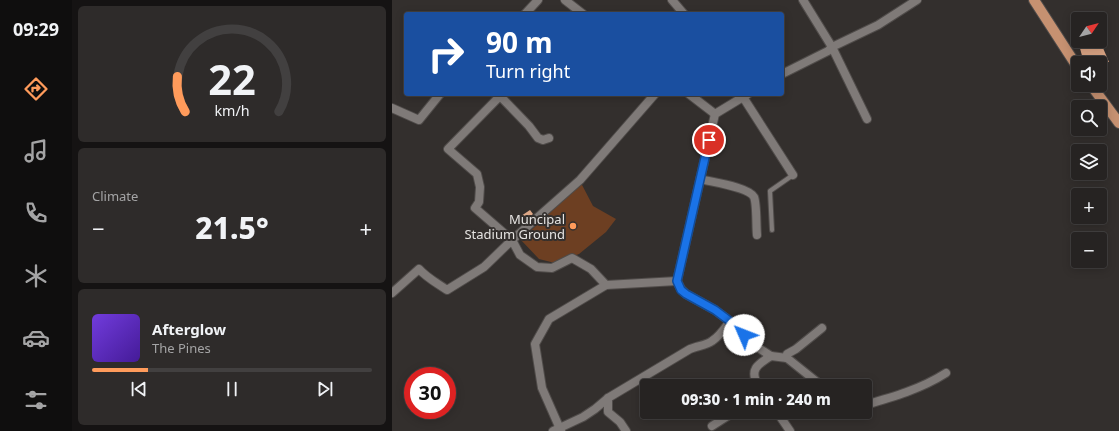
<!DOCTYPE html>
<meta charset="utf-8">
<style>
body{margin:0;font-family:"Noto Sans",sans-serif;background:#2e2b2a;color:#f1f3f6;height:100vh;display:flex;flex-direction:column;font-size:15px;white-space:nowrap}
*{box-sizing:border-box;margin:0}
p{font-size:13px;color:#a4a4a5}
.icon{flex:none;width:22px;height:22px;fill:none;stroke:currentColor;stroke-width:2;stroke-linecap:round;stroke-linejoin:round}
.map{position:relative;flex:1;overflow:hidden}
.side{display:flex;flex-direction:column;gap:6px;padding:6px;background:#151313;width:320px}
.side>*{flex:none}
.hud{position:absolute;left:12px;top:12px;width:380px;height:84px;border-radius:4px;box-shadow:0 2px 10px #0003,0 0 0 1px #424040;background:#1a4fa0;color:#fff;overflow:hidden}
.needle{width:26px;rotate:55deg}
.fabs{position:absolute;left:679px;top:12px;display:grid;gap:8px}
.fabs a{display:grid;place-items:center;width:36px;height:36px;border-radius:4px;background:#262322;box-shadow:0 2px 10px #0003,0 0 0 1px #424040;font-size:20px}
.speed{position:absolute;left:12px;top:367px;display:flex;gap:8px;font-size:20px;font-weight:700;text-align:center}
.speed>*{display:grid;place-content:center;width:52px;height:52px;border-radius:50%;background:#262322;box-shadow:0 2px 10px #0003,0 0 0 1px #424040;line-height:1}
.speed .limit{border:6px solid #d22;background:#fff;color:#111}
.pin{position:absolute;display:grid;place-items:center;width:34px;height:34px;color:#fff;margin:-17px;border:2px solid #fff;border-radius:50%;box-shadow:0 1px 4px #0007}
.me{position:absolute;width:44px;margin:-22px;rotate:314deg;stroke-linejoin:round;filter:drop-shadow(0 0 3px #0008)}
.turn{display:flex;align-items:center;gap:14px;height:84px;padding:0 16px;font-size:18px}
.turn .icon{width:52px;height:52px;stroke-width:2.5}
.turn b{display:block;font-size:28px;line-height:34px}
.big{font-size:30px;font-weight:800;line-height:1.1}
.side .card{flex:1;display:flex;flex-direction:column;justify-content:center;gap:6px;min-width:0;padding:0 14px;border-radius:6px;background:#2e2b2a}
.side .dial{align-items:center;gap:0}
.dial svg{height:104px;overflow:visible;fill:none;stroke:#424040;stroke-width:7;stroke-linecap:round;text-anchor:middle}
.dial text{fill:#f1f3f6;stroke:none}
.song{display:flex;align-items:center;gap:12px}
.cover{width:48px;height:48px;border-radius:6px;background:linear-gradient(135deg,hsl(260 70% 55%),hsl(260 70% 35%))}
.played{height:4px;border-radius:2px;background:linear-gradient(90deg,#ff9b5b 20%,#424040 20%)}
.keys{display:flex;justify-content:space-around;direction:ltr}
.heat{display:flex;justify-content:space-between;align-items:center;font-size:22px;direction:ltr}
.trip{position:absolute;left:248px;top:379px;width:232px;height:40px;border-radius:4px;background:#262322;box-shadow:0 2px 10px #0003,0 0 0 1px #424040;font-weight:800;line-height:40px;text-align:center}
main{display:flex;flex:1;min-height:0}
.tabs{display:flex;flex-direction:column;width:72px;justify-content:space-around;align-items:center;background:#0f0e0e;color:#a4a4a5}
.tabs .icon{width:28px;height:28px}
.tabs .current{color:#ff9b5b}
.tabs b{font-size:18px;color:#f1f3f6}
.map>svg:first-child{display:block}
.green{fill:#6d3f22}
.building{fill:#dea786}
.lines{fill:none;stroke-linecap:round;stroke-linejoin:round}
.service-casing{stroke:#504c4a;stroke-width:6}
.minor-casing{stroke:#504c4a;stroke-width:10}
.primary-casing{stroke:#504c4a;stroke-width:12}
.service{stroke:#7f7a78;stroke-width:4}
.minor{stroke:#7f7a78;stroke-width:8}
.primary{stroke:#c69171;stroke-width:10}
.route-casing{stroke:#114b97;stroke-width:10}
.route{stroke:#1a73e8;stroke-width:7}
.poi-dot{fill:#ff9b5b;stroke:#332f2d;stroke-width:1.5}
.labels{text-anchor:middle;stroke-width:4;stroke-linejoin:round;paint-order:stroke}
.poi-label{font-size:13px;fill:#e5e3e1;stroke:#332f2d;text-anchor:end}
</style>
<main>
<nav class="tabs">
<b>09:29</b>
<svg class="icon current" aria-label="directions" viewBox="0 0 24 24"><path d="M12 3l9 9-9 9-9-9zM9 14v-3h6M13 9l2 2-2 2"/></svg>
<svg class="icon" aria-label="music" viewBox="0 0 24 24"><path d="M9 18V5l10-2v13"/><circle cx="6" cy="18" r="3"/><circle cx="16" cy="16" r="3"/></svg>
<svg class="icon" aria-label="phone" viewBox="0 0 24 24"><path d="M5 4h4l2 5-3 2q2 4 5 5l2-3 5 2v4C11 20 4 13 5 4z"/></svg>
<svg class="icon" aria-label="climate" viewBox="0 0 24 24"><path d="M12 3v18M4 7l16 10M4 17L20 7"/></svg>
<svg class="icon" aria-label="car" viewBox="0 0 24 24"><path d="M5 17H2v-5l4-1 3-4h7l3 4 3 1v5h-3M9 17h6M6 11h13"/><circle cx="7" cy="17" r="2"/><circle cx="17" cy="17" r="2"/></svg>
<svg class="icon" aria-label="filters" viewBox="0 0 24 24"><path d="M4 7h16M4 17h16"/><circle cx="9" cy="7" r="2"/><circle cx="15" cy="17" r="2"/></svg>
</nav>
<section class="side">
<div class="card dial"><svg viewBox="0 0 100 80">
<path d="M14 69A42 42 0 1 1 86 69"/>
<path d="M14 69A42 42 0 0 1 8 42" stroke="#ff9b5b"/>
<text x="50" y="56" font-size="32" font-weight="700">22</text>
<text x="50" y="72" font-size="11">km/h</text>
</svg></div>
<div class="card"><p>Climate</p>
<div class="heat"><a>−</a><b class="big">21.5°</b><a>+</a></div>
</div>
<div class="card">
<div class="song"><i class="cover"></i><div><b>Afterglow</b><p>The Pines</p></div></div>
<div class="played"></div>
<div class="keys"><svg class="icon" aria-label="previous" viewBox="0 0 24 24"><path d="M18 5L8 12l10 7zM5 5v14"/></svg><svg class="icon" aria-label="pause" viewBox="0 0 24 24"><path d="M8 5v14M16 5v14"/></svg><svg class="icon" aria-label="next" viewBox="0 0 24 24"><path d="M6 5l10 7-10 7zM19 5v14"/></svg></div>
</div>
</section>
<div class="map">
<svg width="727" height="431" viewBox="0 0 727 431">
<rect width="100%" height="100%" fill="#332f2d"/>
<polygon class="green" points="189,183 201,206 224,219 214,232 187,254 163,263 147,259 129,240"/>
<g class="building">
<polygon points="686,41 708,41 717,62 692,63"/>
<polygon points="138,210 141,214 131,223 126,218"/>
</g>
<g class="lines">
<defs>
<polyline id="service" points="380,230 378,191 401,175"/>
<g id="minor">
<polyline points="173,0 191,14"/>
<polyline points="280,0 292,14"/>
<polyline points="133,14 146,0"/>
<polyline points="390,74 436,51 440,47 411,0"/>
<polyline points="297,94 323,114"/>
<polyline points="108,96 137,126 146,138 151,140 157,138"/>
<polyline points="351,97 401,175"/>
<polyline points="0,108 27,120 48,94"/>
<polyline points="475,119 440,47 486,25 525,0"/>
<path d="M308,179c11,3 49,8 54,18 3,7 2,29 3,38"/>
<path d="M285,281l4,8 5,5 29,16 20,15 19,20 17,11c-13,8 -23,14 -12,30"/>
<polyline points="214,285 199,269 180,258 160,268 145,267 128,255 120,240 188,180 263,94"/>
<path d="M0,293l27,-24c8,9 18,14 28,21l37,-23 28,-27 -37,-32 4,-6 1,-15 -3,-13 -29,-25 54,-55"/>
<polyline points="379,356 395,358 430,386"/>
<polyline points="395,358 395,354 404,349 430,328"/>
<polyline points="216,398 216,412 228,422 234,431"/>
<path d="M473,405c28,-8 56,-16 81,-32"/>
<polyline points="385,412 398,431"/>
<polyline points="320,426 342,412"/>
<path d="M161,431l30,-14 12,-8 13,-11 82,-49c7,-3 17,-4 22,-8 8,-5 13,-13 18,-20"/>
<polyline points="169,431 150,388 143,344 157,319 214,285 285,281 323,114 356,94"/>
</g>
<g id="primary">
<polyline points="642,0 686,68"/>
<polyline points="699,85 727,123"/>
</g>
</defs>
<use href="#service" class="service-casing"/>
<use href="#minor" class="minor-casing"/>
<use href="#primary" class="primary-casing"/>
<use href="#service" class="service"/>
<use href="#minor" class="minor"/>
<use href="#primary" class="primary"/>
</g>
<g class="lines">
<defs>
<polyline id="route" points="317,140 285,281 289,290 294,294 323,310 343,325 352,335"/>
</defs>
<use href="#route" class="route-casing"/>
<use href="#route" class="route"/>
</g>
<circle class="poi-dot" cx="181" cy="226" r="4"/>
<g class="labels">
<g class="poi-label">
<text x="173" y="224">Muncipal<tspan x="173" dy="15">Stadium Ground</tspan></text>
</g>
</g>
</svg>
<div class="fabs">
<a><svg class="needle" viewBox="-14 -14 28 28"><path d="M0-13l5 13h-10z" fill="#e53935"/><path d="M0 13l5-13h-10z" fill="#a4a4a5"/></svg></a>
<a><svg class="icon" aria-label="sound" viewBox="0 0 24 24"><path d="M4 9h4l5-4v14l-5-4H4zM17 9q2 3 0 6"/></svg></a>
<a><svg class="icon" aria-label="search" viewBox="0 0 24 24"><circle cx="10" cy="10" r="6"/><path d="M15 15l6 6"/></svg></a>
<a><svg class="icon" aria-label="layers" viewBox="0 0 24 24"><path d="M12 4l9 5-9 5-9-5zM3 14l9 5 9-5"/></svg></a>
<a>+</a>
<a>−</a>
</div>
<div class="speed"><div class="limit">30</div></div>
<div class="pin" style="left:317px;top:140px;background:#d93025"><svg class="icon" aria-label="arrive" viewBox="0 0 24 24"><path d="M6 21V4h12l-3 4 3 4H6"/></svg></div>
<svg class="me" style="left:352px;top:335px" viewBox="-20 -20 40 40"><circle r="19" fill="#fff"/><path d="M0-13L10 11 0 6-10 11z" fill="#1a73e8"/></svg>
<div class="trip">09:30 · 1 min · 240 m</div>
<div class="hud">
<div class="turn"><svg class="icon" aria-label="right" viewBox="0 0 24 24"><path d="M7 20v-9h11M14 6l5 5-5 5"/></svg><div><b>90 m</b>Turn right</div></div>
</div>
</div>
</main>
